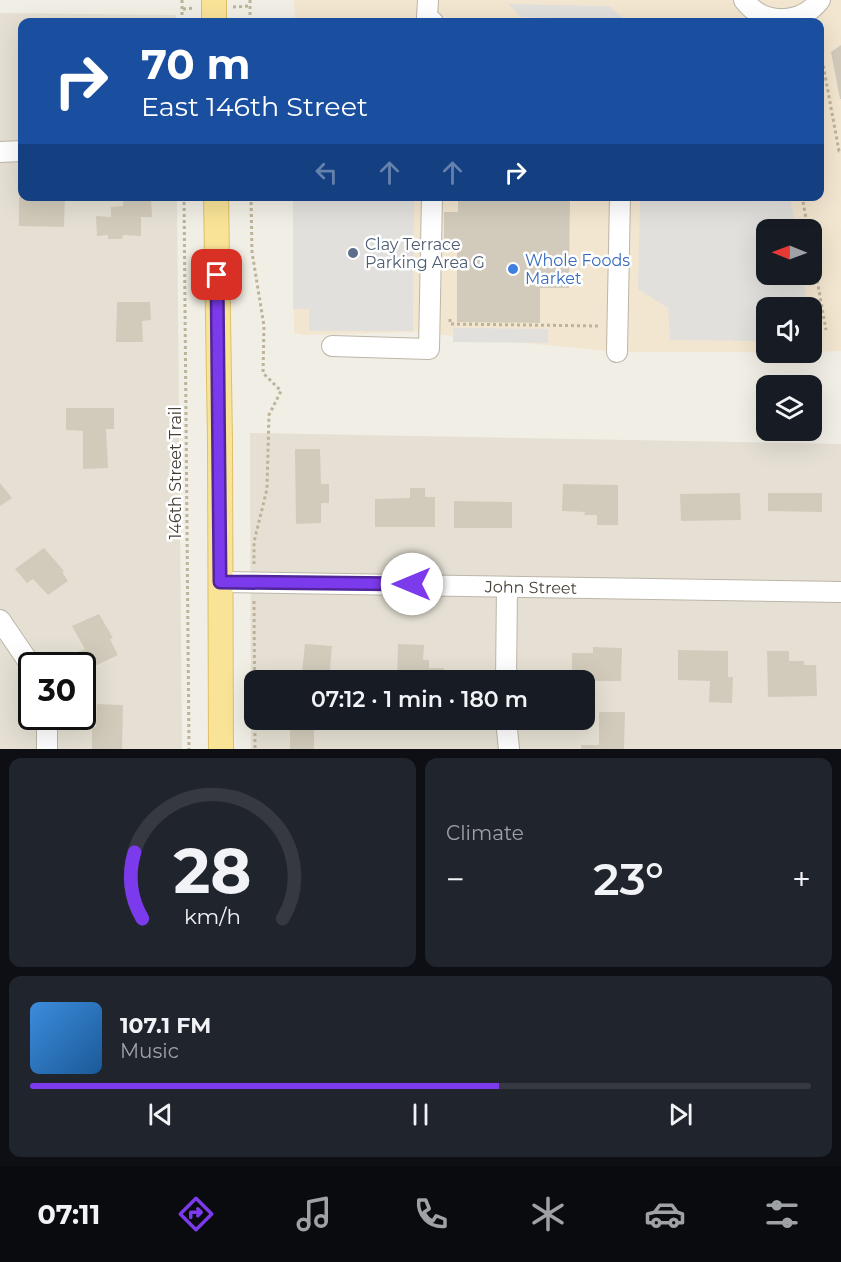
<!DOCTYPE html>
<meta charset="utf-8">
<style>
body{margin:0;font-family:Montserrat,sans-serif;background:#20242c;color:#f1f3f6;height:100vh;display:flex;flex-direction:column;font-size:22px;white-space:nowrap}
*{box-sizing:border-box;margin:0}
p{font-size:20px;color:#9ea1a6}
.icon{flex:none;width:33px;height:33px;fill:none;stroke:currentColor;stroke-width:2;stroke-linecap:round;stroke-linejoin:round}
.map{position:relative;height:749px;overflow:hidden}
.panel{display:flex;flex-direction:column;gap:9px;padding:9px;background:#0d0f14;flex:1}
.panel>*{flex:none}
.banner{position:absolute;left:18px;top:18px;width:806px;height:183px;border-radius:12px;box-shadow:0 6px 24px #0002;background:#1a4fa0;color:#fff;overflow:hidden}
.needle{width:39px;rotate:271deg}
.controls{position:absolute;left:756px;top:219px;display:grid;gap:12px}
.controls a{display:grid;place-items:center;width:66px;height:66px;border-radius:12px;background:#171b24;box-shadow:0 6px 24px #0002;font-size:30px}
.speed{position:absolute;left:18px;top:652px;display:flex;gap:12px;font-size:30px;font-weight:700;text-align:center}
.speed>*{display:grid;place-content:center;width:78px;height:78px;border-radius:50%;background:#171b24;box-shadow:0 6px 24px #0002;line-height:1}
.speed .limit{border:3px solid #111;border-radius:9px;background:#fff;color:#111}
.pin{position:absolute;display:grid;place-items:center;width:51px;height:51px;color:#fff;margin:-26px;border-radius:12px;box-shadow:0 3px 9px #0006}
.me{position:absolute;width:66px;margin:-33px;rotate:270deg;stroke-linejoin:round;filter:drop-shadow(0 0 4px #0008)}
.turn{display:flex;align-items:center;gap:21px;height:126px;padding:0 24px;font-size:27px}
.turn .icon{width:78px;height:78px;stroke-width:2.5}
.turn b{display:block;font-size:42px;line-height:51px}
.lanes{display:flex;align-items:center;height:57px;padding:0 24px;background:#0003;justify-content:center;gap:30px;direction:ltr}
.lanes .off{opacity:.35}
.big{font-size:45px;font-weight:600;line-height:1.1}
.panel .widget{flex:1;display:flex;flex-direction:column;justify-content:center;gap:9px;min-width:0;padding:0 21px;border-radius:12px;background:#20242c}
.panel .dial{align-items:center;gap:0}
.dial svg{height:156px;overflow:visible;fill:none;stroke:#363941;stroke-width:7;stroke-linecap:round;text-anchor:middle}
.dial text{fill:#f1f3f6;stroke:none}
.song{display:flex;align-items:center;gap:18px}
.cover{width:72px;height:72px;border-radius:9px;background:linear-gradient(135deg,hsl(210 70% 55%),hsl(210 70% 35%))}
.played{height:6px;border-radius:3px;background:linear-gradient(90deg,#7c3aed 60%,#363941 60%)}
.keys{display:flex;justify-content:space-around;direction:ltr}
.heat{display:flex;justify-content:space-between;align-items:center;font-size:33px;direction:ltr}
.panel .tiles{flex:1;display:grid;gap:9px;grid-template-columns:1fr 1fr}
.widget:last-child{grid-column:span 2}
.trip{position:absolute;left:244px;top:670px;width:351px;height:60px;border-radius:12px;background:#171b24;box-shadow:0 6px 24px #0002;font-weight:600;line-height:60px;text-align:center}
.tabs{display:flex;height:96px;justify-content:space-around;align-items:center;background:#090b0e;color:#9ea1a6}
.tabs .icon{width:42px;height:42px}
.tabs .active{color:#7c3aed}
.tabs b{font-size:27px;color:#f1f3f6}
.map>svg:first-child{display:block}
.residential{fill:#e5e0d3;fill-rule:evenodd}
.commercial{fill:#f3e6d0;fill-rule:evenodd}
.parking{fill:#e2e0dd}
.building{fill:#d2cbbb}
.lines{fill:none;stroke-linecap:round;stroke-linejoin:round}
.minor-casing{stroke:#bcb6a8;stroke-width:22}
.major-casing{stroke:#ddc068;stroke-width:26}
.path{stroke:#bdb39a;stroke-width:3;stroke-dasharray:3 3;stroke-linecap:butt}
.minor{stroke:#fff;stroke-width:20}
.major{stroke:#f9e397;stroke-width:24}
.route-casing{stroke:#51269a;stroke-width:15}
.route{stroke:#7c3aed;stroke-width:10}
.service-dot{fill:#5c6f8a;stroke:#fff;stroke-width:2}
.shop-dot{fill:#3f7fe0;stroke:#fff;stroke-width:2}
.labels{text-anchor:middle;stroke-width:5;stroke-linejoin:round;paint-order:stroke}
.service-label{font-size:16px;fill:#4e5e75;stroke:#fff;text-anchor:start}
.shop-label{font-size:16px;fill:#366cbe;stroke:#fff;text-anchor:start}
.street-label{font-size:16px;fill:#433f35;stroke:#fff}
</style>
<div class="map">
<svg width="841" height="749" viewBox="0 0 841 749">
<rect width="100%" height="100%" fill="#f1eee5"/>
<g class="residential">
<path d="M0,13l176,2v7h-154v174l155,1 5,552h-182zM32,666h50v51h-50z"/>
<path d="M250,433l591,11v305h-590zM255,681h330v39h-330z"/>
</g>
<path class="commercial" d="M294,0h547v351l-29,1v-44h-46v44h-149l-201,-20 -112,3 -10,-2 -1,-136 526,-1v-174h-524zM766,230h46v44h-46z"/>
<g class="parking">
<polygon points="508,4 609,6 625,20 521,17"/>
<polygon points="293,197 414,197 413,331 309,331 309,309 293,309"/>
<polygon points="640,197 790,197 796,229 766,230 766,274 803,275 808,307 766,308 766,341 670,340 668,308 638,289"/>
<polygon points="453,328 548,329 548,343 453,342"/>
</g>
<g class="building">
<polygon points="841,45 841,99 840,99 831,52"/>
<polygon points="458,196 570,196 569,288 540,288 540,323 457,322 457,251 444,251 444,212 458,212"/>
<polygon points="19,197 65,197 64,227 19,226"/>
<polygon points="123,198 151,198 152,217 141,217 141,236 123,235 122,239 108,239 108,235 97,236 96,216 111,217 111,207 123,206"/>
<polygon points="117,302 150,302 151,320 142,321 143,342 116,342"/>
<polygon points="66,408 114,408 114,429 106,429 108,468 83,469 83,431 66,430"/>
<polygon points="295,449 320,449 321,484 329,484 329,503 321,503 321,523 296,524"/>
<polygon points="0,483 12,498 0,506"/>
<polygon points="563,484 618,485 618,525 597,525 597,515 584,515 585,512 562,511"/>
<polygon points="410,488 425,488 425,497 435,497 435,527 375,527 375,499 410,498"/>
<polygon points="740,493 741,520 681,521 680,494"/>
<polygon points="768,493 822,493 822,512 768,511"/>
<polygon points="454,501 512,502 512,528 454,528"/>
<polygon points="44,548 64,571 62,572 68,581 48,595 33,579 27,583 15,569"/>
<polygon points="99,614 113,638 110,639 118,655 84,671 75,653 85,649 72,626"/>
<polygon points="305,644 332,646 329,681 301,681"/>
<polygon points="398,644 424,645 423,660 429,660 429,668 444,668 444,681 397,681"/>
<polygon points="593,647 622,648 621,681 564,681 564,675 572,675 572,653 593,653"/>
<polygon points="678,650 728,651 728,677 733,677 732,703 709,702 710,681 678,680"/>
<polygon points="767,651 789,651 789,661 804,661 804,665 816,665 817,696 768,697"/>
<polygon points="97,704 123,705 122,749 92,749 92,728 96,727"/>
<polygon points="599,712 625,712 624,749 581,749 581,745 599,745"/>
<rect x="290" y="720" width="24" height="29"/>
</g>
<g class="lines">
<defs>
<g id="minor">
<polyline points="428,0 427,17 433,22"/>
<path d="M744,0c19,26 57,25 76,0"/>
<polyline points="0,152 22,151"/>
<polyline points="332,346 429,349 432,196"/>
<polyline points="617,352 620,196"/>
<path id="s1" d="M221,582l620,10"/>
<polyline points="0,620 32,667"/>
<polyline points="506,681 507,587"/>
<polyline points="47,717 47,749"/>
<polyline points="506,720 509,749"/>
</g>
<g id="major">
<polyline points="214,0 214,22"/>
<polyline points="216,196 220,440 221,749"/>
</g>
</defs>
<use href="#minor" class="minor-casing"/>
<use href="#major" class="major-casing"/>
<g class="path">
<polyline points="182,0 182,22"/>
<polyline points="250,0 250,22"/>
<polyline points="233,7 250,6"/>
<polyline points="183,9 194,8"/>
<polyline points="455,22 455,20"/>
<polyline points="820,48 839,151 841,151"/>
<polyline points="184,196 189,749"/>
<polyline points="251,196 252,252 264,326 263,373 281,391 269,415 267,489 254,542 254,564"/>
<polyline points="802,196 808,230"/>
<polyline points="812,251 826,330"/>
<polyline points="450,319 450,324 600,326"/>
<polyline points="254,601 255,749"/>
</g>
<use href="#minor" class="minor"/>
<use href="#major" class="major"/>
</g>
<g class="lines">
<defs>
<polyline id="route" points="217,275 220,582 412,584"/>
</defs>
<use href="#route" class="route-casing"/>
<use href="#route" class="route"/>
</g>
<circle class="service-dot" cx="353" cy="253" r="6"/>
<circle class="shop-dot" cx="513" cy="269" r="6"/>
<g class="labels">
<g class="service-label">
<text x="365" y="250">Clay Terrace<tspan x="365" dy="18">Parking Area G</tspan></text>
</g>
<g class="shop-label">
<text x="525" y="266">Whole Foods<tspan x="525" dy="18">Market</tspan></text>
</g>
<g class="street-label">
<text transform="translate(175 473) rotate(-90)" y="6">146th Street Trail</text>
<text dy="6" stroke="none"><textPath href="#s1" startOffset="310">John Street</textPath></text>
</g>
</g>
</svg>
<div class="controls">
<a><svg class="needle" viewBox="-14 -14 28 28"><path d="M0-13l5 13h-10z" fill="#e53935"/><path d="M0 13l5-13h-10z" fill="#9ea1a6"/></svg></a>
<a><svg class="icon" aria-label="sound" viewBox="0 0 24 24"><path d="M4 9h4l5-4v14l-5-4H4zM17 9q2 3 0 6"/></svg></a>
<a><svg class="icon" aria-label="layers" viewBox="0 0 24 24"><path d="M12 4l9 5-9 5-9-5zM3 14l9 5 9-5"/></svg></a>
</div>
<div class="speed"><div class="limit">30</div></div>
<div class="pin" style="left:217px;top:275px;background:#d93025"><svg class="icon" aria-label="arrive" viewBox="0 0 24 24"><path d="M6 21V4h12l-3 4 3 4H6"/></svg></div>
<svg class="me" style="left:412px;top:584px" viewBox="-20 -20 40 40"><circle r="19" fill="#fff"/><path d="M0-13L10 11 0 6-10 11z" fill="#7c3aed"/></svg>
<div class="trip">07:12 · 1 min · 180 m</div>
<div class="banner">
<div class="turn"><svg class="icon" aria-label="right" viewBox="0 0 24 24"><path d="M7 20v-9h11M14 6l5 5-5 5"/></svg><div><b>70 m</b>East 146th Street</div></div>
<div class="lanes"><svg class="icon off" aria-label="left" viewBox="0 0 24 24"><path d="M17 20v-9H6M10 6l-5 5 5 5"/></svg><svg class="icon off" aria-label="ahead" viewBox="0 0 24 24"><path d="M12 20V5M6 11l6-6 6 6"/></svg><svg class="icon off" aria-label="ahead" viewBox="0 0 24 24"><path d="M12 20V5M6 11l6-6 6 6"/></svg><svg class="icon" aria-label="right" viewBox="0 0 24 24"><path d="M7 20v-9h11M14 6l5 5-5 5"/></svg></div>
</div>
</div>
<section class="panel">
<div class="tiles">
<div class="widget dial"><svg viewBox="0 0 100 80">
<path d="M14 69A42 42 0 1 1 86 69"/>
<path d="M14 69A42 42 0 0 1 10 35" stroke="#7c3aed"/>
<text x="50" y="56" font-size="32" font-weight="700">28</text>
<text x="50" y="72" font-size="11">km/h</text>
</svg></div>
<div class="widget"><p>Climate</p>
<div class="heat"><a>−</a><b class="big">23°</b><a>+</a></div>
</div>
<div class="widget">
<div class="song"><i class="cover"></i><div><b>107.1 FM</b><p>Music</p></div></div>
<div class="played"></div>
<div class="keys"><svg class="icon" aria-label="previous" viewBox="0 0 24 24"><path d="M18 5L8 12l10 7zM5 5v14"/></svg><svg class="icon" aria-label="pause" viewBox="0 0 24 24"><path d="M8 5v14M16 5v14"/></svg><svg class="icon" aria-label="next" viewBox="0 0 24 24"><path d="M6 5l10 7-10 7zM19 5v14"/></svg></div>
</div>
</div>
</section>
<nav class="tabs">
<b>07:11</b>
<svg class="icon active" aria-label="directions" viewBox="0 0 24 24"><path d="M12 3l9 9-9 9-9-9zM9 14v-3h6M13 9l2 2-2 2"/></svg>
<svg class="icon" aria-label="music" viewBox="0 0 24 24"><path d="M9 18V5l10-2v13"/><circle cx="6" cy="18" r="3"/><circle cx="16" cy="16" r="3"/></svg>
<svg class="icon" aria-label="phone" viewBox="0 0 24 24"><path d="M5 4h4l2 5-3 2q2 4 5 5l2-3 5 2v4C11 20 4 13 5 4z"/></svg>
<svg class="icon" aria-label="climate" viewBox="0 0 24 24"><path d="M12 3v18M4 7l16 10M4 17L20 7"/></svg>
<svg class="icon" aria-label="car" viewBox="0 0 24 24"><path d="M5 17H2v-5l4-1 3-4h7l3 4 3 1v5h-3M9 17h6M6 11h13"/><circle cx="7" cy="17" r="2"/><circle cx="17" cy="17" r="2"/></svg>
<svg class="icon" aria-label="filters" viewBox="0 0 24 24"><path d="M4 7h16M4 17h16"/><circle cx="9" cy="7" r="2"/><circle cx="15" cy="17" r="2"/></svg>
</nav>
